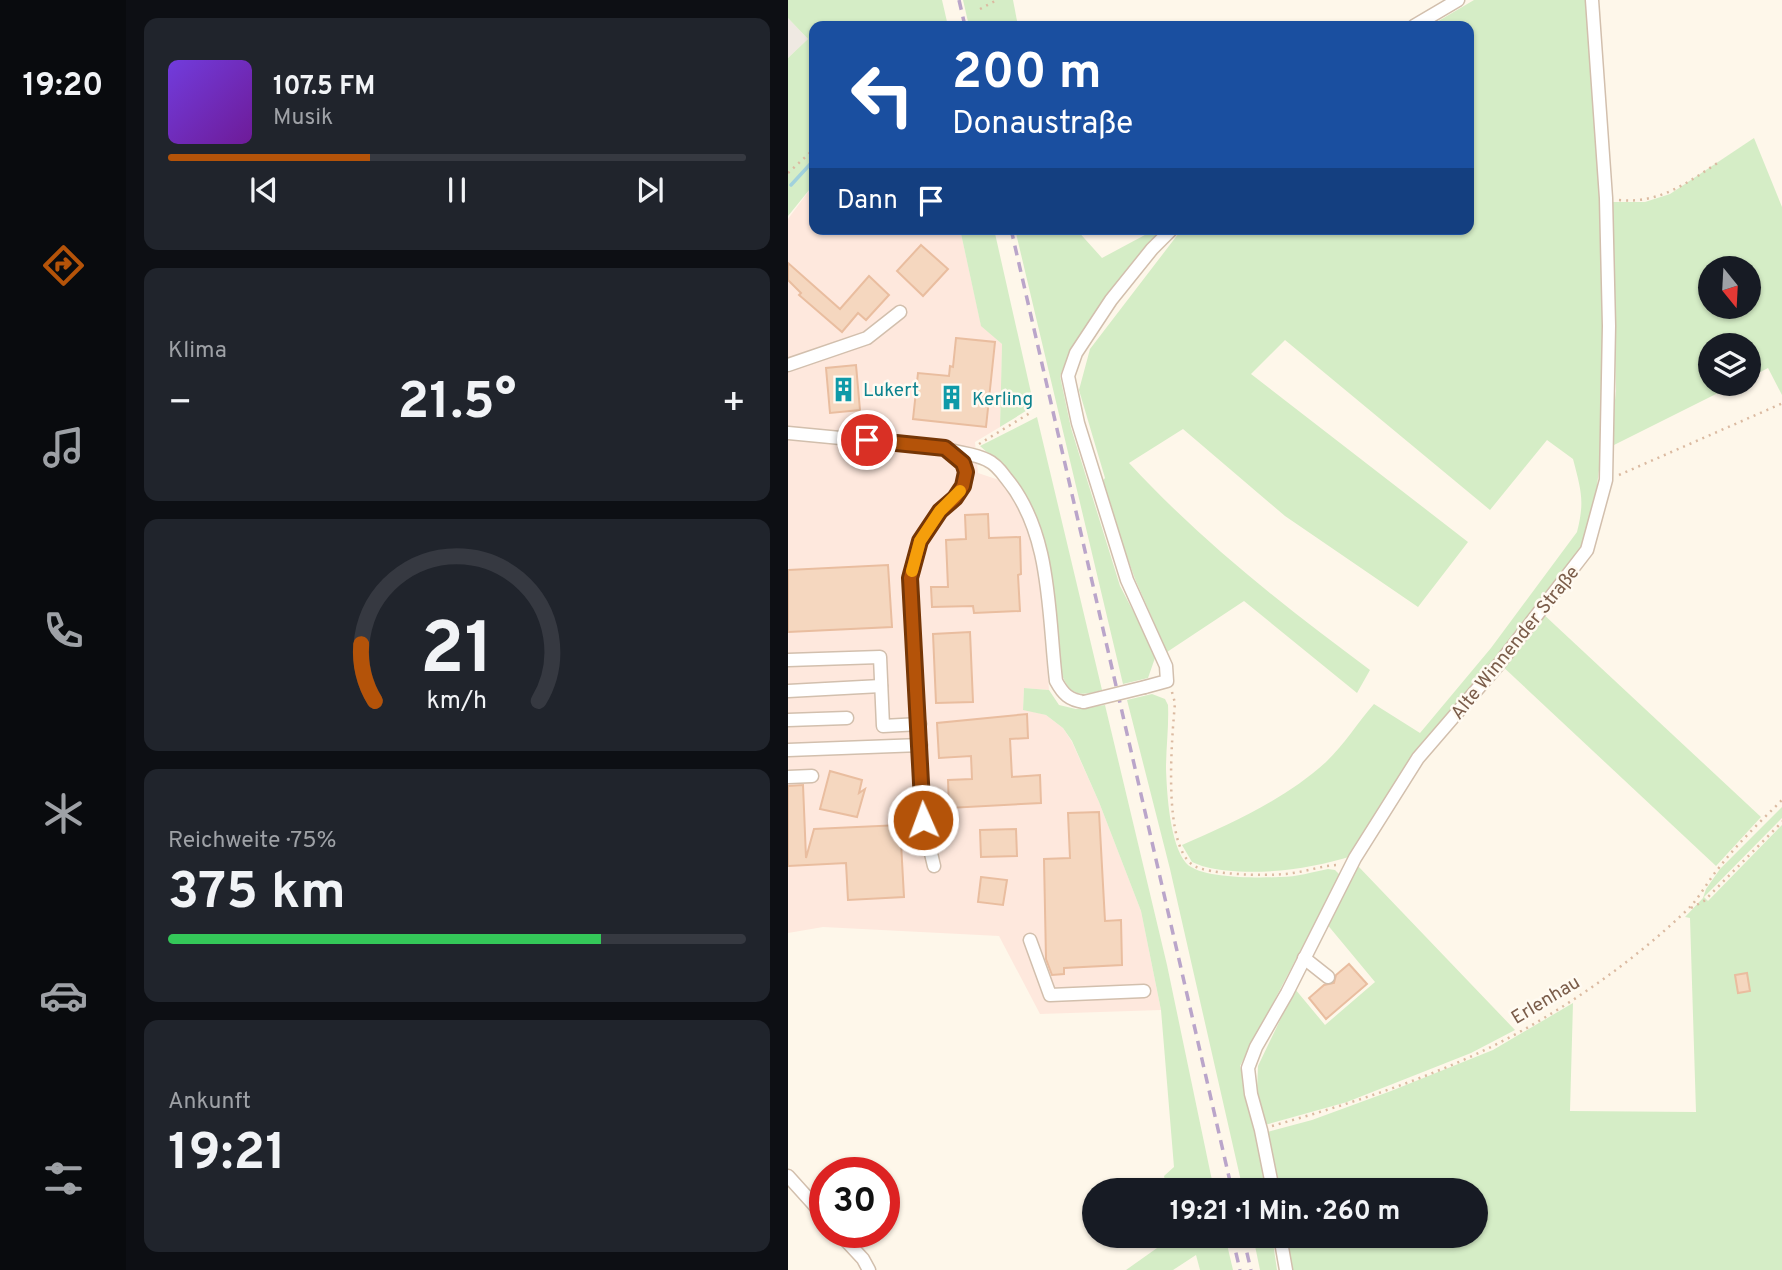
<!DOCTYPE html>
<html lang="de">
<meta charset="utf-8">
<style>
body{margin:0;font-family:Overpass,sans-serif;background:#20242c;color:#f1f3f6;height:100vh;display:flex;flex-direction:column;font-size:26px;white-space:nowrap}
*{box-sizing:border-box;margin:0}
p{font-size:23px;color:#9ea1a6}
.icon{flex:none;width:38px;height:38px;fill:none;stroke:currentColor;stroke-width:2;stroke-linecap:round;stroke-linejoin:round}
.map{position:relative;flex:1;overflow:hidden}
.panel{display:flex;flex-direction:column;gap:18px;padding:18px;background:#0d0f14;width:662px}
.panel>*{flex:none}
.top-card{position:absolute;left:21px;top:21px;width:665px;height:214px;border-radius:14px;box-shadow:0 2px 5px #0004;background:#1a4fa0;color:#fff;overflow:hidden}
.needle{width:46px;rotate:162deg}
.controls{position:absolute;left:910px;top:256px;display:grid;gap:14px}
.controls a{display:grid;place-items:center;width:63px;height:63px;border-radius:50%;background:#171b24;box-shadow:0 2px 5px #0004;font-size:35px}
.speed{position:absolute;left:21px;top:1157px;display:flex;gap:14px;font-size:35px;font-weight:700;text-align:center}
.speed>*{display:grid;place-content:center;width:91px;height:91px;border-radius:50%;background:#171b24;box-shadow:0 2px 5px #0004;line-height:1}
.speed .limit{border:10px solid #d22;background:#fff;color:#111}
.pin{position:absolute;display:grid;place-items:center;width:60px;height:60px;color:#fff;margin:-30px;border:4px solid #fff;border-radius:50%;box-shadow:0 2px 7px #0007}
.me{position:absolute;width:77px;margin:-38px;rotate:358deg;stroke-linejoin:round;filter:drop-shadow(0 0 5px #0008)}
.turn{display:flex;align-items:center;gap:24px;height:147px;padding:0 28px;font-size:32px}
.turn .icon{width:91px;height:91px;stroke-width:2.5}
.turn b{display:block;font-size:49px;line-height:60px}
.then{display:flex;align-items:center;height:66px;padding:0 28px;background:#0003;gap:14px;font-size:26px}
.big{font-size:52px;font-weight:700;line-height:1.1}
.panel .card{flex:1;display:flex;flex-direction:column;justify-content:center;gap:10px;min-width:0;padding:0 24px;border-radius:14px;background:#20242c}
.panel .dial{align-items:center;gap:0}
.dial svg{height:182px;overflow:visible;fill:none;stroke:#363941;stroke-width:7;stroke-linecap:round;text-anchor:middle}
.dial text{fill:#f1f3f6;stroke:none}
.song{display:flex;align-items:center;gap:21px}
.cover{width:84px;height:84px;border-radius:10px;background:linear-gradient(135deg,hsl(260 70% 55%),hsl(280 70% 35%))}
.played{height:7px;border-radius:4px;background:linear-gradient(90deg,#b45309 35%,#363941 35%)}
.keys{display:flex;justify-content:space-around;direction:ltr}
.heat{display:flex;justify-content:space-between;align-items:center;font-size:38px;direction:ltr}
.charge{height:10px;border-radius:5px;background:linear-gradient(90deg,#34c759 75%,#363941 0)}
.trip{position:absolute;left:294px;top:1178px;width:406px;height:70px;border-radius:35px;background:#171b24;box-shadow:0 2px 5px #0004;font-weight:700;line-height:70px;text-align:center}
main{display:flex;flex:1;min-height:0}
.dock{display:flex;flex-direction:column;width:126px;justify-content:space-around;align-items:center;background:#090b0e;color:#9ea1a6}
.dock .icon{width:49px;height:49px}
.dock .selected{color:#b45309}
.dock b{font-size:32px;color:#f1f3f6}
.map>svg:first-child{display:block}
.commercial{fill:#fee8dd}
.industrial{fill:#efe9e2}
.green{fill:#d5edc6;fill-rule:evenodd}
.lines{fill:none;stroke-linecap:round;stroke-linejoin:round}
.stream{stroke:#a1d1dc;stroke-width:3.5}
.building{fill:#f5d7bf;stroke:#e9bd9f;stroke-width:2}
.minor-casing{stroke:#d2bfad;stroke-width:15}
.path{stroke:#dbbaa1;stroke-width:2.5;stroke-dasharray:2 5;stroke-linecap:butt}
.minor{stroke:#fff;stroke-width:12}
.rail{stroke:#baa5ca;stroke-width:3.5;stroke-dasharray:10 7;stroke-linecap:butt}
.minor-bridge-casing{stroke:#d2bfad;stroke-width:15;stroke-linecap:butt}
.minor-bridge{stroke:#fff;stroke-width:12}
.route-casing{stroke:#753606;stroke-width:18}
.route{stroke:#b45309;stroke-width:12}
.slow{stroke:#f59e0b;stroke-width:12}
.labels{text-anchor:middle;stroke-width:5;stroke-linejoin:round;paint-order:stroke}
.culture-label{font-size:19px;fill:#0d838f;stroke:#fffaf1;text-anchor:start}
.street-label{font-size:19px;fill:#7b5d4a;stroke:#fffaf1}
</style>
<main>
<nav class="dock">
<b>19:20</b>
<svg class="icon selected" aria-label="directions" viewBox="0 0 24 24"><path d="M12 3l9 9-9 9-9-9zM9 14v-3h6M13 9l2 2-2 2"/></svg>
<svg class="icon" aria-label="music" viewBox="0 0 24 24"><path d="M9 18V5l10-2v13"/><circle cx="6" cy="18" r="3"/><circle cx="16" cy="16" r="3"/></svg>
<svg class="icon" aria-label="phone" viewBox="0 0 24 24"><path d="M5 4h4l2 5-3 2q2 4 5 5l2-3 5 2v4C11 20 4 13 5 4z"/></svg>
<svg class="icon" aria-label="climate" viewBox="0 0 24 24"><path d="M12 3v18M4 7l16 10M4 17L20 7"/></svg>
<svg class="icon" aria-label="car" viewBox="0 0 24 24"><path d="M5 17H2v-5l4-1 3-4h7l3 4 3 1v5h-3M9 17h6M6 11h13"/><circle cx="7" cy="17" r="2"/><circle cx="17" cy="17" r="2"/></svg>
<svg class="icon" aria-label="filters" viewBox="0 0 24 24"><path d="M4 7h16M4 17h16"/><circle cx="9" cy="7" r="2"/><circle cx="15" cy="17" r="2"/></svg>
</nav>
<section class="panel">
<div class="card">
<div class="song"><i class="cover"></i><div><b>107.5 FM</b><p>Musik</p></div></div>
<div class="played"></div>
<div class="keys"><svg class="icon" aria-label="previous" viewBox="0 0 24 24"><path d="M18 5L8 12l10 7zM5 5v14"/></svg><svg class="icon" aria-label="pause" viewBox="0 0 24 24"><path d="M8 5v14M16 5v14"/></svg><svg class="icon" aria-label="next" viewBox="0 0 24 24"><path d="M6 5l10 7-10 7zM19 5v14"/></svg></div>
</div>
<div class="card"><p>Klima</p>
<div class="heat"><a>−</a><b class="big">21.5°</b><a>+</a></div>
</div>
<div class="card dial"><svg viewBox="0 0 100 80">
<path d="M14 69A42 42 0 1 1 86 69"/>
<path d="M14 69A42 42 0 0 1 8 44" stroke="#b45309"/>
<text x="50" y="56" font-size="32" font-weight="700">21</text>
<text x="50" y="72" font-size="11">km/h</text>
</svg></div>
<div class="card"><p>Reichweite · 75%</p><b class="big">375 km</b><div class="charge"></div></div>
<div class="card"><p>Ankunft</p><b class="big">19:21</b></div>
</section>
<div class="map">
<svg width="995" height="1270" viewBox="0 0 995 1270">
<rect width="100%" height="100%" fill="#fef7ea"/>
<polygon class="commercial" points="26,184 26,229 172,229 193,325 214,344 212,427 187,442 190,473 214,481 228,502 244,539 252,575 261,690 236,688 235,709 258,715 275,728 284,742 311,802 353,911 373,1010 252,1014 211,936 35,927 0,933 0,219"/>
<polygon class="industrial" points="0,18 20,39 0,58"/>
<g class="green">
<polygon points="0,0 154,0 160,26 26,26 26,184 0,216 0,58 20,39 0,18"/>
<polygon points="175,0 225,0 230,26 181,26"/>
<path d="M686,0h115l15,271 -1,168 -8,62 -11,47 -232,308c-44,14 -105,22 -150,10l-10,-4 -10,-17c50,-22 102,-45 144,-83 18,-17 32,-40 48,-58l46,29 71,-85 86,-116c8,-31 4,-42 -4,-73l-26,-19 -57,70 -205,-170 -34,34 217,168 -50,65 -133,-91 -102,-87 -54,34c72,78 156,144 241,207l-13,23 -113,-92 -77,51 -32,-73 -34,-96 4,-5 -26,-88 11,-41 92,-120h287v-203h-39z"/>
<path d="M966,138l28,69v188l-14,-27 -19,10v-33h-39v38h28l-128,64 6,-56 -5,-189h34l25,-8zM922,268h39v38h-39z"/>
<polygon points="172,229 206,229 246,406 212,427 214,344 193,326"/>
<polygon points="227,229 288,229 314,258 368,229 378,229 328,288 280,356 272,376 283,428 332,586 368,655 360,678 335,684"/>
<path d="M249,417l65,273c-25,8 -34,4 -42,-21l-7,-76 -11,-63 -20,-37 -16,-24 -26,-23z"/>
<polygon points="753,612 973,817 928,866 712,664"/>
<polygon points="236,688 261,690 271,705 288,709 317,705 379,965 426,1190 379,1190 376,1176 386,1167 373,1010 353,911 311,802 284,741 275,728 258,715 235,710"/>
<path d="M364,694l13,5 3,6c1,21 -2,43 -2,64 1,26 4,75 20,94 14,16 74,15 95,14 15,0 32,-5 47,-8l7,1 5,5 -100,191 17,70 8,54h-22l-73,-321 -43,-169z"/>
<polygon points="994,807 994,818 916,897 920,901 994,825 994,1270 504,1270 499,1236 688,1236 688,1190 490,1190 479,1132 524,1120 603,1091 705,1050 785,1003 782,1111 908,1112 902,918 897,917 915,898 918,889 932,869"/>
<polygon points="569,865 727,1030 683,1053 559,1102 477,1125 469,1091 470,1066 507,989 537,1025 587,982 538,923"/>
<polygon points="386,1236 437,1236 445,1270 412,1270 408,1255 385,1270 338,1270"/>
<polygon points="465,1236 484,1236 489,1270 472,1270"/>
</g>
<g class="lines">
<polyline class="stream" points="3,185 26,160"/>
</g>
<g class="building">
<polygon points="133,245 160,269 135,296 109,271"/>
<polygon points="0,263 52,309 81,276 101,295 78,320 70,313 54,332 11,295 13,293 0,280"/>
<polygon points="168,338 207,342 198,427 125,419 130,373 161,376 162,366 165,367"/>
<polygon points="68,365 72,410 42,413 38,368"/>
<polygon points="200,514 201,538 232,537 233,574 230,575 232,611 186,613 185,606 144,607 143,587 160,587 158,540 178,539 177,515"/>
<polygon points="100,565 104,627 0,632 0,570"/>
<polygon points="182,632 185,702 148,703 145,634"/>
<polygon points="239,714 240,738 222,739 224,777 252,775 253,803 161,808 160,780 184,779 183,756 151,758 149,723"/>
<polygon points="42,771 74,780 71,793 77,789 69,817 32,809"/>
<polygon points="15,785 18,858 26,829 112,825 116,897 60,900 58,863 0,866 0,786"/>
<polygon points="311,812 317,921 333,920 334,965 276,968 276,974 264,975 258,959 256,859 282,858 280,813"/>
<polygon points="228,829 229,856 193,857 192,830"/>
<polygon points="193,877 219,880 215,905 190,902"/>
<polygon points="561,964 579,984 538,1019 521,998 536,985 546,983 548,975"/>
<polygon points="959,973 962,991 950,993 947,975"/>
</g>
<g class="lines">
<defs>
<g id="minor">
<polyline points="626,26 670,0"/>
<polyline points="0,365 79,338 112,312"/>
<path d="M0,433l157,15c10,8 24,16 21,30 -3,15 -18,24 -27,35 -16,19 -25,40 -29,65l13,242 11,46"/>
<path d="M162,450c11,3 26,4 37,10 7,3 14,11 19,18 46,55 42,136 50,203 7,13 13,19 28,21"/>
<polyline points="0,660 92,657 95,726 132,724"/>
<polyline points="357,687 379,681 378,666 339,580 290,423 280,376 288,353 323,300 364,249 384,229"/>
<polyline points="0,691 93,686"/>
<polyline points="0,720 59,718"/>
<polyline points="0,750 133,745"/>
<polyline points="0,777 24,776"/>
<polyline points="242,940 262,995 356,991"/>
<polyline points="516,958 540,977"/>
<polyline points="0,1176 37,1217"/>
<polyline points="485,1190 473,1130 463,1094 460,1068 468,1047 499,993 567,858 630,758 711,664 799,550 818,480 821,326 818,198 804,0"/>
<polyline points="50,1232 75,1259 81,1270"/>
<polyline points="492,1236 498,1270"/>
</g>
</defs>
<use href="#minor" class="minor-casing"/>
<g class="path">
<polyline points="192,9 209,0"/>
<polyline points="0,173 26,149"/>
<path d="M831,200c40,4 68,-17 100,-38"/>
<polyline points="191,444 242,413"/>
<polyline points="831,475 995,403"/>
<path d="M384,692l3,11c-3,34 -13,142 18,162 14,10 73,11 91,9 18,-1 35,-8 53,-9"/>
<polyline points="903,908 916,901 995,821"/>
<path d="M484,1126c74,-21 150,-45 219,-79 70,-35 138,-82 195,-136 13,-12 21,-29 32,-42 19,-25 43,-48 65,-70"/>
</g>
<use href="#minor" class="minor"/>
<g class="rail">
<polyline points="171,0 177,26"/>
<polyline points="223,229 444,1190"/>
<polyline points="444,1236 452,1270"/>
<polyline points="455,1236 463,1270"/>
</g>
<defs>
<polyline id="minor-bridge" points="296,702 357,687"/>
</defs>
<use href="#minor-bridge" class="minor-bridge-casing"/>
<use href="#minor-bridge" class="minor-bridge"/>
</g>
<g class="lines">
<defs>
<polyline id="route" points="79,440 157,448 175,463 178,472 175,486 167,498 152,511 132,541 122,578 135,820"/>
</defs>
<use href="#route" class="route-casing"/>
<use href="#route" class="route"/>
<polyline class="slow" points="124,571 132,541 152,511 172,491"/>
</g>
<defs>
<symbol id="building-bare" viewBox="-9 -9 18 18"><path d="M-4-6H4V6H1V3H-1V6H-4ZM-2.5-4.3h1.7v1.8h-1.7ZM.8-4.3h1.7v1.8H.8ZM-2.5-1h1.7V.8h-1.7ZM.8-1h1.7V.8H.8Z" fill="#0f9aa8" stroke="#fffaf1" stroke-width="2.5" paint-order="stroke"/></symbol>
</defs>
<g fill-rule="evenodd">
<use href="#building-bare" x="38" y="372" width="35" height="35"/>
<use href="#building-bare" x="146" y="380" width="35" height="35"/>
</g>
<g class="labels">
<g class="culture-label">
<text x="75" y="396">Lukert</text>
<text x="184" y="405">Kerling</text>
</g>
<g class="street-label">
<text transform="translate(726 642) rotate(-51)" y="7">Alte Winnender Straße</text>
<text transform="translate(757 999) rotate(-31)" y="7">Erlenhau</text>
</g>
</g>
</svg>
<div class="controls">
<a><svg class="needle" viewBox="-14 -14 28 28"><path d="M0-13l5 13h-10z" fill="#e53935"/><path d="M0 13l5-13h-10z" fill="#9ea1a6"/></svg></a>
<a><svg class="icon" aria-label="layers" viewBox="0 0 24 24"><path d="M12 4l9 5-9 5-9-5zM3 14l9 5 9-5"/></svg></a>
</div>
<div class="speed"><div class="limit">30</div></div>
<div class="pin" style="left:79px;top:440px;background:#d93025"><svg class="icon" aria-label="arrive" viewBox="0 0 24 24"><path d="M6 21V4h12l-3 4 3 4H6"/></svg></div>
<svg class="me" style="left:135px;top:820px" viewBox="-20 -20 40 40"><circle r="17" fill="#b45309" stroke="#fff" stroke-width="3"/><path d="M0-11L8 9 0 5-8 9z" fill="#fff"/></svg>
<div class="trip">19:21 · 1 Min. · 260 m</div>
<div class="top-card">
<div class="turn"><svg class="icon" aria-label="left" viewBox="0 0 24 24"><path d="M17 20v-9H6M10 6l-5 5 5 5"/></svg><div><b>200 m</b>Donaustraße</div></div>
<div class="then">Dann<svg class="icon" aria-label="arrive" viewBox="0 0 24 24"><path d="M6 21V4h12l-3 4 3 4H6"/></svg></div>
</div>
</div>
</main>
